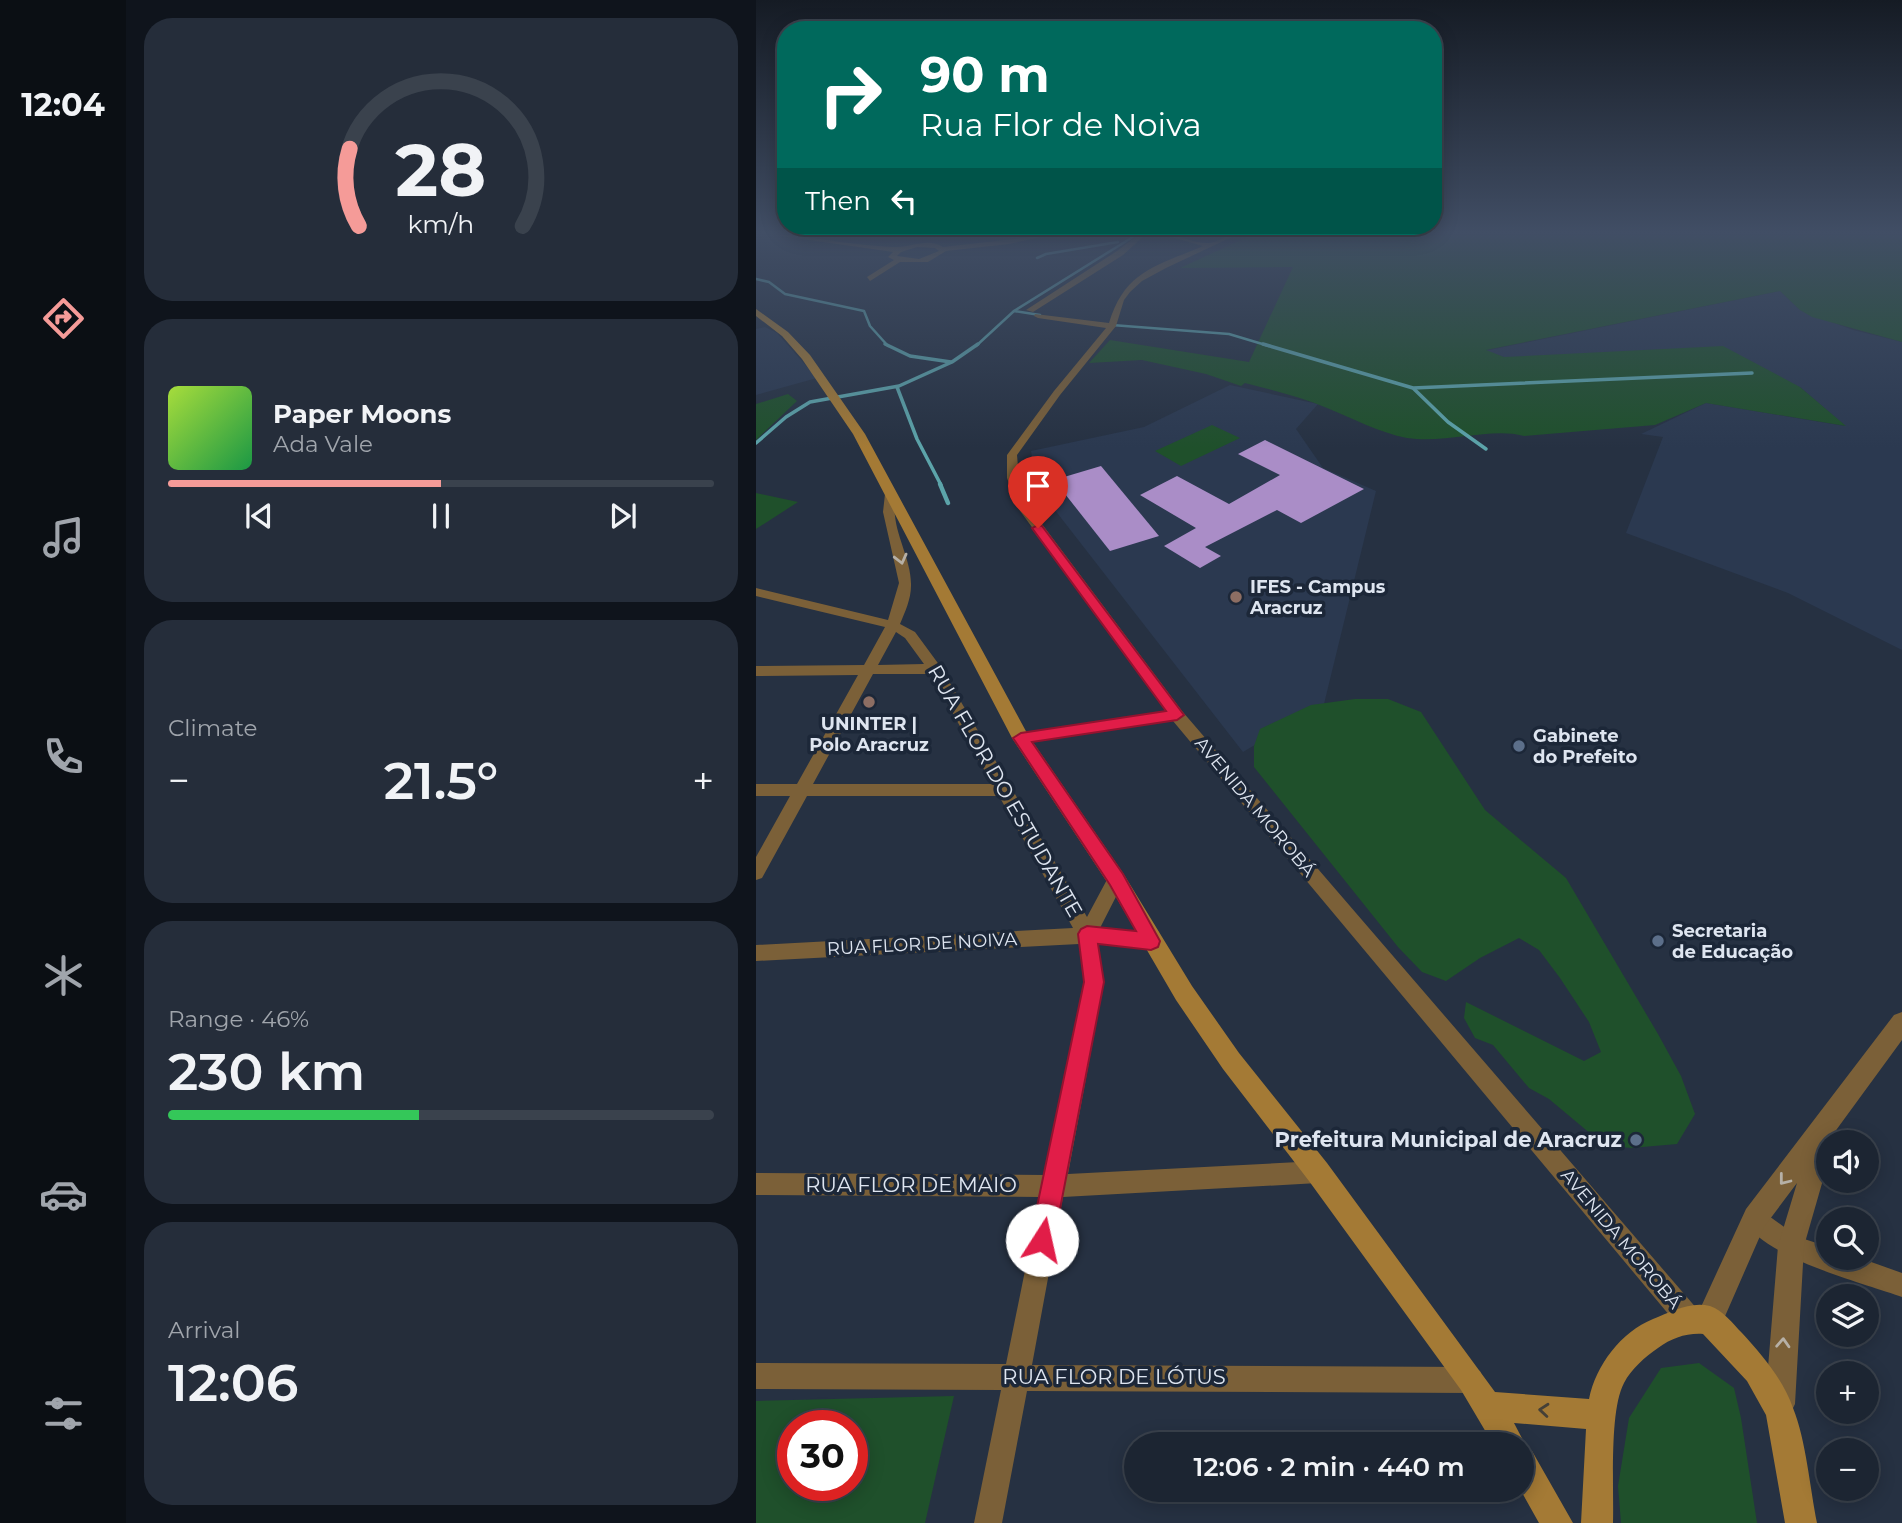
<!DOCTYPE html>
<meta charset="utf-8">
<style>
body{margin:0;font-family:Montserrat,sans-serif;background:#252d3a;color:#f1f3f6;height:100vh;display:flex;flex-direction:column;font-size:26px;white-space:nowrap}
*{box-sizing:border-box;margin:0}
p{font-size:23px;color:#a0a5ac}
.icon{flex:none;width:38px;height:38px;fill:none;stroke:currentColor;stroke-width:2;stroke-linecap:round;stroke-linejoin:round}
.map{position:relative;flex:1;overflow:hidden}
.details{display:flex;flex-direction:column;gap:18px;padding:18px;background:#0f141c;width:630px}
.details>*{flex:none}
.guide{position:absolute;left:21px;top:21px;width:665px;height:214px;border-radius:28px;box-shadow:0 4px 18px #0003,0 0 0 2px #3a424d;background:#00695c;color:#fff;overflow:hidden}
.tools{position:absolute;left:1060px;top:1130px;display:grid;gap:14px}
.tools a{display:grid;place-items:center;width:63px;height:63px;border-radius:50%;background:#1c2532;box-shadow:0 4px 18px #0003,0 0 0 2px #3a424d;font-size:35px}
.speed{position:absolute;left:21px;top:1410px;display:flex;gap:14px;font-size:35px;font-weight:700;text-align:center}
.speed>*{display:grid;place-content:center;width:91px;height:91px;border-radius:50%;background:#1c2532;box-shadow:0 4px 18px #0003,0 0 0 2px #3a424d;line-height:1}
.speed .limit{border:10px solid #d22;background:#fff;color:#111}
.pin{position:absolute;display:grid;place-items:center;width:60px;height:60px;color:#fff;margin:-72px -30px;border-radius:50% 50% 50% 0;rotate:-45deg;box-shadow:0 0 7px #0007}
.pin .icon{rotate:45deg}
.me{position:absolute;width:77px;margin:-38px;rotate:10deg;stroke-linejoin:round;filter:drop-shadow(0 0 5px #0008)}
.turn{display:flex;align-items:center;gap:24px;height:147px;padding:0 28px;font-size:32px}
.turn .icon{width:91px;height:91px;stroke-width:2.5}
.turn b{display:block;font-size:49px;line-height:60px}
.then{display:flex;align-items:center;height:66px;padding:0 28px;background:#0003;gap:14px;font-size:26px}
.big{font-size:52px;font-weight:600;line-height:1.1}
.details .card{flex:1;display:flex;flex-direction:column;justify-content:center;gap:10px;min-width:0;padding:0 24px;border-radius:28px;background:#252d3a}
.details .dial{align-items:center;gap:0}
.dial svg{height:182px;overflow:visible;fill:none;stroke:#3a424d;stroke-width:7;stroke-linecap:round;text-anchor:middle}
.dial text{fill:#f1f3f6;stroke:none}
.song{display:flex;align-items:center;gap:21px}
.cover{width:84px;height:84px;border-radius:10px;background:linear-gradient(135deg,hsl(80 70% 55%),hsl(140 70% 35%))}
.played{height:7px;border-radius:4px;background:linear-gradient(90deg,#f59b98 50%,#3a424d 50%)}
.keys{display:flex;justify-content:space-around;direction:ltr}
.heat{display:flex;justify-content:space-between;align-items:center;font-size:38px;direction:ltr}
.charge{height:10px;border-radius:5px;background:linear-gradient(90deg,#34c759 46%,#3a424d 0)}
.trip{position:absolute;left:368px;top:1432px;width:410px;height:70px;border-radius:35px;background:#1c2532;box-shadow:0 4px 18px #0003,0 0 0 2px #3a424d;font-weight:600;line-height:70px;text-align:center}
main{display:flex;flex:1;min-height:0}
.dock{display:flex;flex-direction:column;width:126px;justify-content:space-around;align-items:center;background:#0b0f14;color:#a0a5ac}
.dock .icon{width:49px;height:49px}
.dock .on{color:#f59b98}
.dock b{font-size:32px;color:#f1f3f6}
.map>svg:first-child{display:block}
.built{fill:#2b3950}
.green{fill:#1f502b;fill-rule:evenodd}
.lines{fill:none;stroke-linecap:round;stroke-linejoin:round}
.stream-far2{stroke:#5ca4aa;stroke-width:2.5}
.stream-far1{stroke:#5ca4aa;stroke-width:3.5}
.stream{stroke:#5ca4aa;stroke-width:4.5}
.building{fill:#aa8dc7}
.minor{fill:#7b6038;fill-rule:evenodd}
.tertiary{fill:#7b6038;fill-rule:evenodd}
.secondary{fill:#a47a35;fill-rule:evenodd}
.oneway{stroke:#b6b0a6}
.oneway2{stroke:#454037}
.route{fill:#e11d48;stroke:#92132f;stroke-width:2}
.education-dot{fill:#8d6e63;stroke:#1c2738;stroke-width:2.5}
.service-dot{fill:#5c6f8a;stroke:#1c2738;stroke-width:2.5}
.labels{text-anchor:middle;stroke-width:7;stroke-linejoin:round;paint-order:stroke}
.poi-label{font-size:18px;font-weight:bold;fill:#dee5f0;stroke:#1c2738;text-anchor:start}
.street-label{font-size:18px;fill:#dee5f0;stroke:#1c2738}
.near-street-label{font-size:21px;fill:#dee5f0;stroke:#1c2738}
.near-poi-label{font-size:21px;font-weight:bold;fill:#dee5f0;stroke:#1c2738;text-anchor:end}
</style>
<main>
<nav class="dock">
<b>12:04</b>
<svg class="icon on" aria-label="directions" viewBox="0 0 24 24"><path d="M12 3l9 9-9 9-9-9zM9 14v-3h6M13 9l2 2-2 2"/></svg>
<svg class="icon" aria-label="music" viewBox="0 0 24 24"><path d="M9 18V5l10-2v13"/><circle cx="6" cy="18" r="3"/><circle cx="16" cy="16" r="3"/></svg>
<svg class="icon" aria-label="phone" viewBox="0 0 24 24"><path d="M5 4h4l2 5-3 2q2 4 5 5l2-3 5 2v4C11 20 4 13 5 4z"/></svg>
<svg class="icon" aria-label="climate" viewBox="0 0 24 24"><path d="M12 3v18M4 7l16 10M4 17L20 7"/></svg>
<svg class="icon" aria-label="car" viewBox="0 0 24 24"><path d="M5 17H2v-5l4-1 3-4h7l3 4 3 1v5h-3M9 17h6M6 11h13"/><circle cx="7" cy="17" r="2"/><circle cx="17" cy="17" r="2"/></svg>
<svg class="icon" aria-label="filters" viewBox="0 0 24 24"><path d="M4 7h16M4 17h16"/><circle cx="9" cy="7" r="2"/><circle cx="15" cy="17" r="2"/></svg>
</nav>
<section class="details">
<div class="card dial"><svg viewBox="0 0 100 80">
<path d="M14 69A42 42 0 1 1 86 69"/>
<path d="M14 69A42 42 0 0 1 10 35" stroke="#f59b98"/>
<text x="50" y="56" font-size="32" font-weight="700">28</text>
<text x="50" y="72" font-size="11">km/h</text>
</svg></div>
<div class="card">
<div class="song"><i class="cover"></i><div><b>Paper Moons</b><p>Ada Vale</p></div></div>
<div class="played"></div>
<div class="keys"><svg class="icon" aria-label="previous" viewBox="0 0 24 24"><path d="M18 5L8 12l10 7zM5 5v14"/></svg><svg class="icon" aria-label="pause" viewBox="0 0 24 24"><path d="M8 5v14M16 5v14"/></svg><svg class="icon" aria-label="next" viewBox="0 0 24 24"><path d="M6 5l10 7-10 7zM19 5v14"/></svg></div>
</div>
<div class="card"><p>Climate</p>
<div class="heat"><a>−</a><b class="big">21.5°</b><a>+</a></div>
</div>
<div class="card"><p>Range · 46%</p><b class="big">230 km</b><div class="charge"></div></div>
<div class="card"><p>Arrival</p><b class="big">12:06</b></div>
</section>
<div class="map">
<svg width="1146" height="1523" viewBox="0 0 1146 1523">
<rect width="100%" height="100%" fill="#263142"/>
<g class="built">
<polygon points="1024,291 1044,310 1097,330 1146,342 1146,650 1032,593 870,533 907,437 885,434 950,403 1089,426 1044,387 748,357 728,351"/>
<polygon points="9,327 21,333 61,378 0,395 0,329"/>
<polygon points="474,385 562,404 540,429 567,468 620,491 568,704 487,752 281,487 275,451 388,427"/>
</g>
<g class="green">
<path d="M496,235h650v107l-90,-25 -12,-7 -20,-19 -294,59 18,7 219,-11 77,41 46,39 -140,-23 -51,22 -131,11c-34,-9 -77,8 -117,2 -27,-5 -55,-20 -80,-30 -26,-11 -55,-18 -82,-25l-4,3 -35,-12 -64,-14 -53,3 21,-23 139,22 44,-95 -113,1z"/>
<polygon points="32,394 41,401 0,440 0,404"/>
<polygon points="456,425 484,438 425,466 399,451"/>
<polygon points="0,493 42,502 0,529"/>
<polygon points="599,699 632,699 665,712 729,810 810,878 902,1034 925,1076 939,1114 921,1144 875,1148 848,1145 793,1099 773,1088 737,1045 719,1038 708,1018 710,1002 828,1061 845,1052 833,1022 804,978 783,950 763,938 724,958 690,981 666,972 642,947 498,767 498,746 504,729 555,705"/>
<polygon points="943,1363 978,1388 985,1418 1001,1523 865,1523 862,1486 873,1418 905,1368"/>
<path d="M198,1396l-29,127h-169v-122zM96,1426v60h-59v-60z"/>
</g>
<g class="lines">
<g class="stream-far2">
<polyline points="281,258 290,254 362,242"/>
<polyline points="0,279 13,282 29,294 108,311 114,326 132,346"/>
<polyline points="258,311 284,315"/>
<polyline points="356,325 473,334 513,346"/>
<polyline points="220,346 258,311 380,235"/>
</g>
<g class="stream-far1">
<polyline points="129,344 154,356 195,362"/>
<polyline points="507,344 657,388 996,373"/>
<polyline points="141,387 161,439 185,485"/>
<polyline points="658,389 692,422 730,449"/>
<polyline points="0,443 30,417 54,402 143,386 196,362 222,344"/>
</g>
<polyline class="stream" points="184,484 192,503"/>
</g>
<g class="building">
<polygon points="509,440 608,489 545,523 521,510 449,547 465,556 444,568 408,546 440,528 384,495 421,476 473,504 524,475 482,454"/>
<polygon points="345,466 403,536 354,551 298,480"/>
</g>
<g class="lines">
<g class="minor">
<path d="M18,235h16c35,4 70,11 104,12 17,1 33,-10 49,0l106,-12 -40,9 -63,7 -18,11h-28l-30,19 -3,-4 27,-17 -6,-3 5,-5zM161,247l18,1 4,3 -20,8 -22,-3 4,-4z"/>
<polygon points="382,235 389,235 367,255 277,312 270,310 361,251"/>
<path d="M408,235c15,-1 30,9 45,8 10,-1 17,-9 27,-8l-70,33 -24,13 -12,11 -6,8 -8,26 -56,69 -43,60 2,23 11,30 152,203 516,599 4,9 -4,9 -9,4 -9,-4 -507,-607 -152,22 -8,-5 8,-5 145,-22 -148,-203 -11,-30v-23l47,-64 52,-63 -68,-10 -4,-2 1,-2 74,9c16,-53 48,-57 94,-77z"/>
<path d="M135,491l6,3c-10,31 15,61 14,92 0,13 -6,26 -11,38l15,8 25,34 147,251 23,-43 6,-2 6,2 3,5 -25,49 51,5 7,2 2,6 -2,6 -7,2 -53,-5 6,38 -36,192 250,-13 8,3 3,8 -3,8 -8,3 -255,14 -31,168 439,2 9,4 4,9 -4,9 -9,4 -444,-2 -25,132h-28l27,-133 -245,-1v-26l250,1 34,-167 -284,-2v-22l289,2 39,-193 -5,-38 -323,17v-16l317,-17 -74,-132h-192l-45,82 -6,2v-23l34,-61h-34v-12h41l61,-109 -102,1v-10l108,-1 21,-38 -129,-31v-8l132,32 11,-37 -16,-71 2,-18zM140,632l9,6 19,26 -46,1zM117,674h58l61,110h-179z"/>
<path d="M999,1206l43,31 31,10v11h31l42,15v24c-39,-14 -142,-40 -159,-79l4,-8z"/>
</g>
<polygon class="tertiary" points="1146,1012 1146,1040 1078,1133 1077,1143 1073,1143 1073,1159 1048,1246 1039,1404 1034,1414 1024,1419 1014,1414 1009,1404 1022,1246 1041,1183 1008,1227 963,1330 953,1334 943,1330 939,1320 990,1209 1138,1015"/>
<path class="secondary" d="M0,309l32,23 22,23 55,79 163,301 95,138 69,113 47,67 88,110 168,229 94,7c7,-34 32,-67 64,-80 18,-7 37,-18 57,-13 13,4 23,18 32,27 20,22 41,46 51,75 13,32 17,80 24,115h-32l-19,-108 -19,-34 -44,-47c-17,-1 -31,4 -45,14 -13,9 -27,21 -34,35 -15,28 -10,105 -11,140h-32l5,-94 -72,-6 11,21 -1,4 8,3 41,72h-34l-19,-34 1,-45h-28l-32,-54 -152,-209 -86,-112 -47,-69 -67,-115 -97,-147 -159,-304 -51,-75 -20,-23 -26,-20z"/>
</g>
<defs><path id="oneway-chevron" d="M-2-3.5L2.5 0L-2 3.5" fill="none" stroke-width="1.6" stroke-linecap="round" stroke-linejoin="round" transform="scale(1.75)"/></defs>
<g class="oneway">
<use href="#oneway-chevron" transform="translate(145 559) rotate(76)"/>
<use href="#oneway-chevron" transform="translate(1028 1180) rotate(128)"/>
<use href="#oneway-chevron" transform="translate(1027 1343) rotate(-87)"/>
</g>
<use class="oneway2" href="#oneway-chevron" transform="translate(788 1410) rotate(-175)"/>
<linearGradient id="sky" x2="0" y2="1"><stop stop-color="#151b24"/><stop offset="0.52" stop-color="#414e65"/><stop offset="1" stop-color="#414e65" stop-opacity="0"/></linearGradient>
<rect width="1146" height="448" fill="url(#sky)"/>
<polygon class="route" points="282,525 286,526 428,715 421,720 276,742 367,874 404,941 402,947 395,950 342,944 348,982 298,1240 295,1249 286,1252 278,1249 274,1240 328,982 322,934 325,929 331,926 380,931 354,885 257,738 265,733 410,711 276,528"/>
<g class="education-dot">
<circle cx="480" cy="597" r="7"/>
<circle cx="113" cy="702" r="7"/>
</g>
<g class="service-dot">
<circle cx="763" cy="746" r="7"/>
<circle cx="902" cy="941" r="7"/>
<circle cx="880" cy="1140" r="7"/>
</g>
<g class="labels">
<g class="poi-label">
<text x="494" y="593">IFES - Campus<tspan x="494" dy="21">Aracruz</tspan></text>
<text x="113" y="730" text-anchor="middle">UNINTER |<tspan x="113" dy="21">Polo Aracruz</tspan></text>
<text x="777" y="742">Gabinete<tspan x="777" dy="21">do Prefeito</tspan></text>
<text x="916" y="937">Secretaria<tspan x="916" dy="21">de Educação</tspan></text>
</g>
<g class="street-label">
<text transform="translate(499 807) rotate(50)" y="6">AVENIDA MOROBÁ</text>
<text transform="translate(166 944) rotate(-3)" y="6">RUA FLOR DE NOIVA</text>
<text transform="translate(865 1239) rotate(50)" y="6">AVENIDA MOROBÁ</text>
</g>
<g class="near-street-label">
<text transform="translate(249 791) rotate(60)" y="7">RUA FLOR DO ESTUDANTE</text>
<text x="155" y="1192">RUA FLOR DE MAIO</text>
<text x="358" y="1384">RUA FLOR DE LÓTUS</text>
</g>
<g class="near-poi-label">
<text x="866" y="1147">Prefeitura Municipal de Aracruz</text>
</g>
</g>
</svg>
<div class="tools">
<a><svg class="icon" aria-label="sound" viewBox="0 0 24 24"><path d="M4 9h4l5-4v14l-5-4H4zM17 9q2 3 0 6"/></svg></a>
<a><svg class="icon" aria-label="search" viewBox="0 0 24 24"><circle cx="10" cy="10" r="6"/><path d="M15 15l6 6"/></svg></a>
<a><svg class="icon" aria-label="layers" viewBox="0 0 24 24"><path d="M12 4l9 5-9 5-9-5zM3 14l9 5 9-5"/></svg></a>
<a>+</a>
<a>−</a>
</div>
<div class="speed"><div class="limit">30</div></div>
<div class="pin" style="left:282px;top:528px;background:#d93025"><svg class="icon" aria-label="arrive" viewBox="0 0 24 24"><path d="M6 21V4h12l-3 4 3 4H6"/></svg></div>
<svg class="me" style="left:286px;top:1240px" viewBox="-20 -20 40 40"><circle r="19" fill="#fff"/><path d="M0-13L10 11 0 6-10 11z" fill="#e11d48"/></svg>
<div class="trip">12:06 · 2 min · 440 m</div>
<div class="guide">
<div class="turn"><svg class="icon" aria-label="right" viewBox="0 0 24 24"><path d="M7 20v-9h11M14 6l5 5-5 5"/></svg><div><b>90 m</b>Rua Flor de Noiva</div></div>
<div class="then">Then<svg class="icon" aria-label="left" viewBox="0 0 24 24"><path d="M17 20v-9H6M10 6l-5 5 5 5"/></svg></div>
</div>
</div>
</main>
